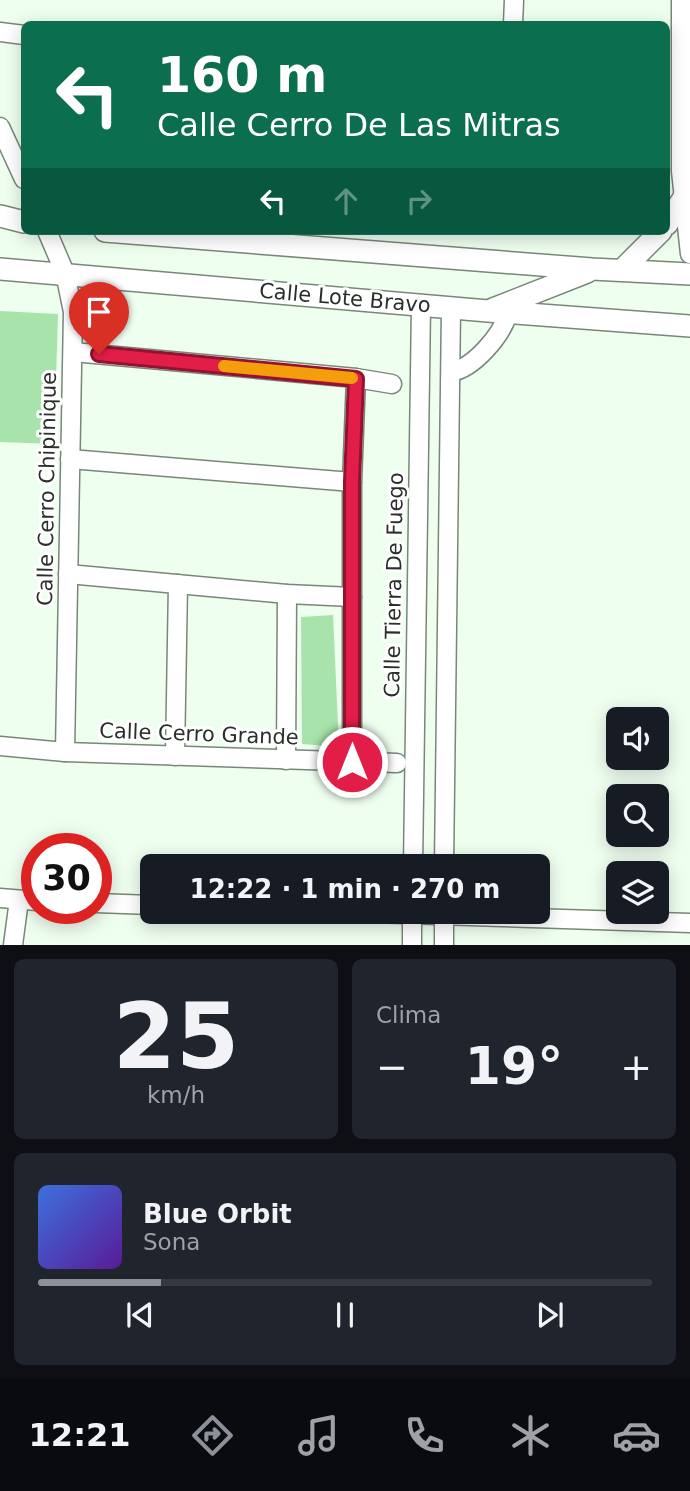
<!DOCTYPE html>
<html lang="es">
<meta charset="utf-8">
<style>
body{margin:0;font-family:"DejaVu Sans",sans-serif;background:#20242c;color:#f1f3f6;height:100vh;display:flex;flex-direction:column;font-size:26px;white-space:nowrap}
*{box-sizing:border-box;margin:0}
p{font-size:23px;color:#9ea1a6}
.icon{flex:none;width:38px;height:38px;fill:none;stroke:currentColor;stroke-width:2;stroke-linecap:round;stroke-linejoin:round}
.map{position:relative;height:945px;overflow:hidden}
.sheet{display:flex;flex-direction:column;gap:14px;padding:14px;background:#0d0f14;flex:1}
.sheet>*{flex:none}
.top-card{position:absolute;left:21px;top:21px;width:649px;height:214px;border-radius:10px;box-shadow:0 4px 18px #0003;background:#0b6e4f;color:#fff;overflow:hidden}
.tools{position:absolute;left:606px;top:707px;display:grid;gap:14px}
.tools a{display:grid;place-items:center;width:63px;height:63px;border-radius:10px;background:#171b24;box-shadow:0 4px 18px #0003;font-size:35px}
.speed{position:absolute;left:21px;top:833px;display:flex;gap:14px;font-size:35px;font-weight:700;text-align:center}
.speed>*{display:grid;place-content:center;width:91px;height:91px;border-radius:50%;background:#171b24;box-shadow:0 4px 18px #0003;line-height:1}
.speed .limit{border:10px solid #d22;background:#fff;color:#111}
.pin{position:absolute;display:grid;place-items:center;width:60px;height:60px;color:#fff;margin:-72px -30px;border-radius:50% 50% 50% 0;rotate:-45deg;box-shadow:0 0 7px #0007}
.pin .icon{rotate:45deg}
.me{position:absolute;width:77px;margin:-38px;rotate:0deg;stroke-linejoin:round;filter:drop-shadow(0 0 5px #0008)}
.turn{display:flex;align-items:center;gap:24px;height:147px;padding:0 21px;font-size:32px}
.turn .icon{width:91px;height:91px;stroke-width:2.5}
.turn b{display:block;font-size:49px;line-height:60px}
.lanes{display:flex;align-items:center;height:66px;padding:0 21px;background:#0003;justify-content:center;gap:35px;direction:ltr}
.lanes .off{opacity:.35}
.big{font-size:52px;font-weight:700;line-height:1.1}
.sheet .card{flex:1;display:flex;flex-direction:column;justify-content:center;gap:10px;min-width:0;padding:0 24px;border-radius:10px;background:#20242c}
.sheet .dial{align-items:center;gap:0}
.dial b{font-size:91px;line-height:1}
.song{display:flex;align-items:center;gap:21px}
.cover{width:84px;height:84px;border-radius:10px;background:linear-gradient(135deg,hsl(220 70% 55%),hsl(270 70% 35%))}
.played{height:7px;border-radius:4px;background:linear-gradient(90deg,#8c9099 20%,#363941 20%)}
.keys{display:flex;justify-content:space-around;direction:ltr}
.heat{display:flex;justify-content:space-between;align-items:center;font-size:38px;direction:ltr}
.sheet .tiles{flex:1;display:grid;gap:14px;grid-template-columns:1fr 1fr}
.card:last-child{grid-column:span 2}
.trip{position:absolute;left:140px;top:854px;width:410px;height:70px;border-radius:10px;background:#171b24;box-shadow:0 4px 18px #0003;font-weight:700;line-height:70px;text-align:center}
.menu{display:flex;height:112px;justify-content:space-around;align-items:center;background:#090b0e;color:#9ea1a6}
.menu .icon{width:49px;height:49px}
.menu .on{color:#8c9099}
.menu b{font-size:32px;color:#f1f3f6}
.map>svg:first-child{display:block}
.green{fill:#a7e3ab}
.lines{fill:none;stroke-linecap:round;stroke-linejoin:round}
.minor-casing{stroke:#798779;stroke-width:21}
.major-casing{stroke:#798779;stroke-width:24}
.minor{stroke:#fff;stroke-width:18}
.major{stroke:#fff;stroke-width:21}
.route-casing{stroke:#92132f;stroke-width:18}
.route{stroke:#e11d48;stroke-width:12}
.slow{stroke:#f59e0b;stroke-width:12}
.labels{text-anchor:middle;stroke-width:6;stroke-linejoin:round;paint-order:stroke}
.street-label{font-size:21px;fill:#292f29;stroke:#fff}
</style>
<div class="map">
<svg width="690" height="945" viewBox="0 0 690 945">
<rect width="100%" height="100%" fill="#eefeef"/>
<g class="green">
<polygon points="0,311 58,314 54,444 0,442"/>
<polygon points="333,615 339,747 302,744 301,617"/>
</g>
<g class="lines">
<defs>
<g id="minor">
<polyline points="681,0 681,171 690,254"/>
<polyline points="513,24 514,0"/>
<polyline points="0,32 24,35"/>
<polyline points="0,127 24,179"/>
<polyline points="47,231 65,273 73,312 65,752"/>
<polyline points="73,352 356,378 392,384"/>
<path d="M451,372c23,-4 51,-37 57,-59"/>
<polyline points="70,459 352,482"/>
<polyline points="68,574 287,594 352,597"/>
<polyline points="0,746 65,752 397,763"/>
<polyline points="175,756 178,584"/>
<polyline points="286,760 287,594"/>
<polyline points="352,762 352,482 356,378"/>
<polyline points="413,866 421,305"/>
<polyline points="444,866 451,308"/>
<polyline points="0,898 37,901"/>
<polyline points="96,903 152,905"/>
<polyline points="340,912 690,923"/>
<polyline points="444,912 444,945"/>
<polyline points="13,945 19,900"/>
<polyline points="412,945 412,912"/>
</g>
<g id="major">
<polyline points="0,216 24,222"/>
<polyline points="667,224 683,199"/>
<polyline points="105,231 592,269 690,274"/>
<polyline points="0,269 488,311 690,326"/>
<polyline points="622,270 661,231"/>
<polyline points="493,309 587,272"/>
</g>
</defs>
<use href="#minor" class="minor-casing"/>
<use href="#major" class="major-casing"/>
<use href="#minor" class="minor"/>
<use href="#major" class="major"/>
</g>
<g class="lines">
<defs>
<polyline id="route" points="99,354 356,379 352,482 352,762"/>
</defs>
<use href="#route" class="route-casing"/>
<use href="#route" class="route"/>
<polyline class="slow" points="224,366 352,378"/>
</g>
<g class="labels">
<g class="street-label">
<text transform="translate(345 298) rotate(5)" y="7">Calle Lote Bravo</text>
<text transform="translate(47 489) rotate(-89)" y="7">Calle Cerro Chipinique</text>
<text transform="translate(394 585) rotate(-89)" y="7">Calle Tierra De Fuego</text>
<text transform="translate(199 734) rotate(2)" y="7">Calle Cerro Grande</text>
</g>
</g>
</svg>
<div class="tools">
<a><svg class="icon" aria-label="sound" viewBox="0 0 24 24"><path d="M4 9h4l5-4v14l-5-4H4zM17 9q2 3 0 6"/></svg></a>
<a><svg class="icon" aria-label="search" viewBox="0 0 24 24"><circle cx="10" cy="10" r="6"/><path d="M15 15l6 6"/></svg></a>
<a><svg class="icon" aria-label="layers" viewBox="0 0 24 24"><path d="M12 4l9 5-9 5-9-5zM3 14l9 5 9-5"/></svg></a>
</div>
<div class="speed"><div class="limit">30</div></div>
<div class="pin" style="left:99px;top:354px;background:#d93025"><svg class="icon" aria-label="arrive" viewBox="0 0 24 24"><path d="M6 21V4h12l-3 4 3 4H6"/></svg></div>
<svg class="me" style="left:352px;top:762px" viewBox="-20 -20 40 40"><circle r="17" fill="#e11d48" stroke="#fff" stroke-width="3"/><path d="M0-11L8 9 0 5-8 9z" fill="#fff"/></svg>
<div class="trip">12:22 · 1 min · 270 m</div>
<div class="top-card">
<div class="turn"><svg class="icon" aria-label="left" viewBox="0 0 24 24"><path d="M17 20v-9H6M10 6l-5 5 5 5"/></svg><div><b>160 m</b>Calle Cerro De Las Mitras</div></div>
<div class="lanes"><svg class="icon" aria-label="left" viewBox="0 0 24 24"><path d="M17 20v-9H6M10 6l-5 5 5 5"/></svg><svg class="icon off" aria-label="ahead" viewBox="0 0 24 24"><path d="M12 20V5M6 11l6-6 6 6"/></svg><svg class="icon off" aria-label="right" viewBox="0 0 24 24"><path d="M7 20v-9h11M14 6l5 5-5 5"/></svg></div>
</div>
</div>
<section class="sheet">
<div class="tiles">
<div class="card dial"><b>25</b><p>km/h</p></div>
<div class="card"><p>Clima</p>
<div class="heat"><a>−</a><b class="big">19°</b><a>+</a></div>
</div>
<div class="card">
<div class="song"><i class="cover"></i><div><b>Blue Orbit</b><p>Sona</p></div></div>
<div class="played"></div>
<div class="keys"><svg class="icon" aria-label="previous" viewBox="0 0 24 24"><path d="M18 5L8 12l10 7zM5 5v14"/></svg><svg class="icon" aria-label="pause" viewBox="0 0 24 24"><path d="M8 5v14M16 5v14"/></svg><svg class="icon" aria-label="next" viewBox="0 0 24 24"><path d="M6 5l10 7-10 7zM19 5v14"/></svg></div>
</div>
</div>
</section>
<nav class="menu">
<b>12:21</b>
<svg class="icon on" aria-label="directions" viewBox="0 0 24 24"><path d="M12 3l9 9-9 9-9-9zM9 14v-3h6M13 9l2 2-2 2"/></svg>
<svg class="icon" aria-label="music" viewBox="0 0 24 24"><path d="M9 18V5l10-2v13"/><circle cx="6" cy="18" r="3"/><circle cx="16" cy="16" r="3"/></svg>
<svg class="icon" aria-label="phone" viewBox="0 0 24 24"><path d="M5 4h4l2 5-3 2q2 4 5 5l2-3 5 2v4C11 20 4 13 5 4z"/></svg>
<svg class="icon" aria-label="climate" viewBox="0 0 24 24"><path d="M12 3v18M4 7l16 10M4 17L20 7"/></svg>
<svg class="icon" aria-label="car" viewBox="0 0 24 24"><path d="M5 17H2v-5l4-1 3-4h7l3 4 3 1v5h-3M9 17h6M6 11h13"/><circle cx="7" cy="17" r="2"/><circle cx="17" cy="17" r="2"/></svg>
</nav>
